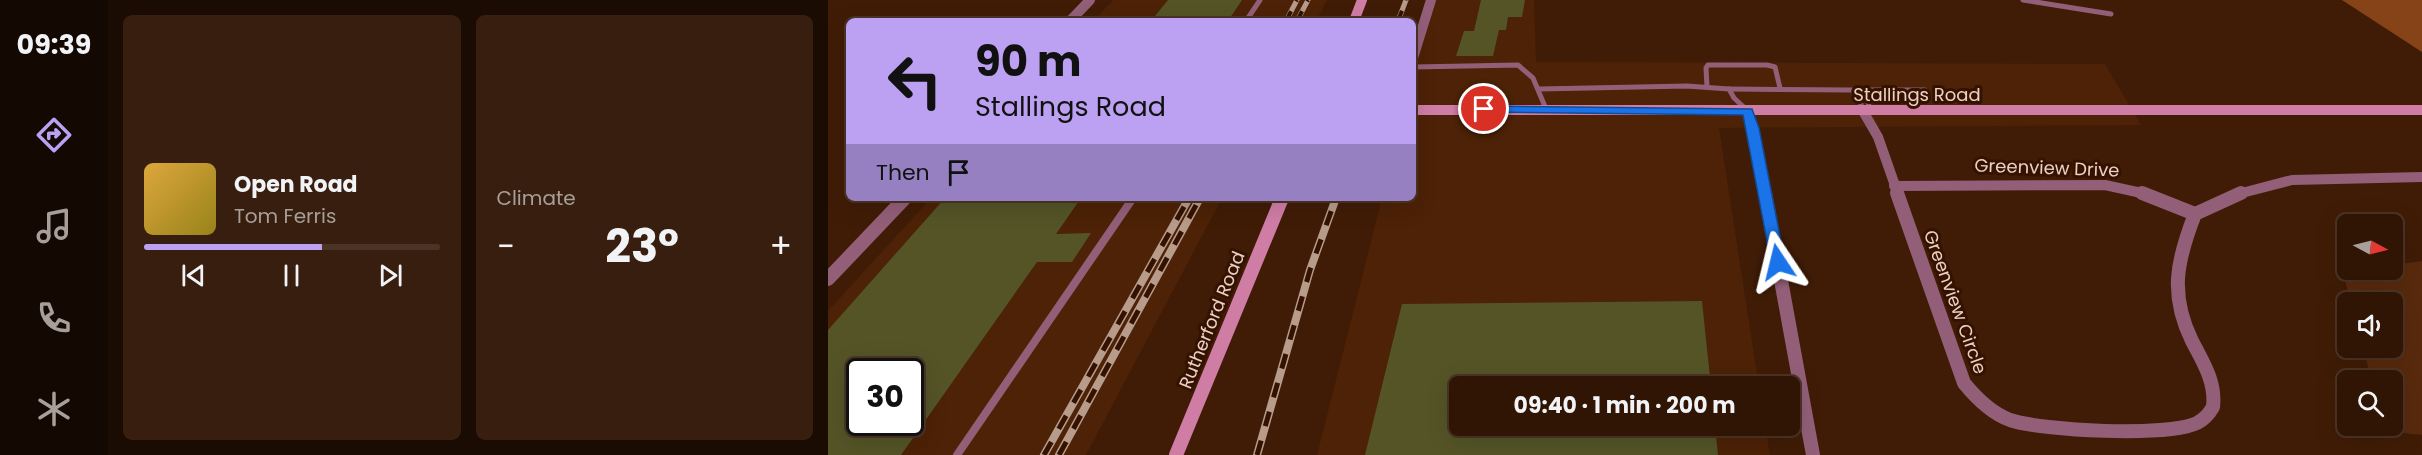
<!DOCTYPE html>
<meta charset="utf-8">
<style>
body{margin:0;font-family:Poppins,sans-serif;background:#381e0e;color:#f1f3f6;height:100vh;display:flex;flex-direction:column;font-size:22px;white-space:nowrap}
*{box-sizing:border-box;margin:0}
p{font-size:20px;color:#a89f9a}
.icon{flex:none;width:33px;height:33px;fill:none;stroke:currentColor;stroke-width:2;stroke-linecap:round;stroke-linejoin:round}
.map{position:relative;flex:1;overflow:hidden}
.side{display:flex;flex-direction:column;gap:15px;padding:15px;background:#1a0c02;width:720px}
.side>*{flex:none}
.top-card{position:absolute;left:18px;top:18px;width:570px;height:183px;border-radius:9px;box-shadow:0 6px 24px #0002,0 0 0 2px #4b3426;background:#bca0f2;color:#111;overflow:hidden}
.needle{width:39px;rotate:97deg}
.tools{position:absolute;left:1509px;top:214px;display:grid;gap:12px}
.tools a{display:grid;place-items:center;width:66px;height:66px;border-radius:9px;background:#301504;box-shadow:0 6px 24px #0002,0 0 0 2px #4b3426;font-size:30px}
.speed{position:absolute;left:18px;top:358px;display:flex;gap:12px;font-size:30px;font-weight:700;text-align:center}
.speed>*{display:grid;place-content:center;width:78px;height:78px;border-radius:50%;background:#301504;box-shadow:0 6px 24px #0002,0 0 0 2px #4b3426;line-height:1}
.speed .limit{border:3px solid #111;border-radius:9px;background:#fff;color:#111}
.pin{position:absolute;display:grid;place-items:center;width:51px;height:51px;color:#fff;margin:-26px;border:3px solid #fff;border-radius:50%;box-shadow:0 2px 6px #0007}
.me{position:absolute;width:66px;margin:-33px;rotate:350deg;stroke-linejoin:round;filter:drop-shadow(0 0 4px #0008)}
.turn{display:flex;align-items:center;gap:21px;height:126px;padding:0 30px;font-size:27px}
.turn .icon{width:78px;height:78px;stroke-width:2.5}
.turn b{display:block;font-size:42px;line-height:51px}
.then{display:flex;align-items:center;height:57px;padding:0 30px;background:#0003;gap:12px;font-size:22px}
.big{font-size:45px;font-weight:700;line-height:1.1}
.side .card{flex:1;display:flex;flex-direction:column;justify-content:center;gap:9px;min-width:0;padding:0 21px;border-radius:9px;background:#381e0e}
.song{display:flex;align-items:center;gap:18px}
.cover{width:72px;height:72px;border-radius:9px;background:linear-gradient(135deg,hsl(40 70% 55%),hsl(50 70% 35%))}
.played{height:6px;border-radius:3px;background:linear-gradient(90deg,#bca0f2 60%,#4b3426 60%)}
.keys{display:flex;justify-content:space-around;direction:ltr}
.heat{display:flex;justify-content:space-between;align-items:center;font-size:33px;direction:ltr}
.side .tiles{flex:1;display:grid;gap:15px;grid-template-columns:repeat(2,1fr)}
.trip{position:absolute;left:621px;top:376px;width:351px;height:60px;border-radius:9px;background:#301504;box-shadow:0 6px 24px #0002,0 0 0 2px #4b3426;font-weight:700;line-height:60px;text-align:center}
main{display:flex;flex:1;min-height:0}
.menu{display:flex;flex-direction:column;width:108px;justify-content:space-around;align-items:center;background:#130802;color:#a89f9a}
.menu .icon{width:42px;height:42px}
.menu .on{color:#bca0f2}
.menu b{font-size:27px;color:#f1f3f6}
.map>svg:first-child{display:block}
.built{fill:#4d2206;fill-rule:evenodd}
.green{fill:#592a0d}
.forest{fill:#874318}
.building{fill:#545427;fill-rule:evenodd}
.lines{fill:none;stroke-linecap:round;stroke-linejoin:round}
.lane-far1{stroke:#935f78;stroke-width:5}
.lane{stroke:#935f78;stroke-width:8}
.street-far1{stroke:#935f78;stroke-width:10}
.street{stroke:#935f78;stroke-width:14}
.secondary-far1{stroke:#d07da6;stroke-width:10}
.secondary{stroke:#d07da6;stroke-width:14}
.rail-far1-casing{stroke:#b79b8b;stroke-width:5}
.rail-casing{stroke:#b79b8b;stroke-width:8}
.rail-far1{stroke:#351200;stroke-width:4;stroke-dasharray:11;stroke-linecap:butt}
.rail{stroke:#351200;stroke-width:5;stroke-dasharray:15;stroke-linecap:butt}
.route{fill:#1a73e8;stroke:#114b97;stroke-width:1.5}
.labels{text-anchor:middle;stroke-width:6;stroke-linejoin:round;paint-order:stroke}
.street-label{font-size:18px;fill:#ead1c4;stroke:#351200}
</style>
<main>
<nav class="menu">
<b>09:39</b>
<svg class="icon on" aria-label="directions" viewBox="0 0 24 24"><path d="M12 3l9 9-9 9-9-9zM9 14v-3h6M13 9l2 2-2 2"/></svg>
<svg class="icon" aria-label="music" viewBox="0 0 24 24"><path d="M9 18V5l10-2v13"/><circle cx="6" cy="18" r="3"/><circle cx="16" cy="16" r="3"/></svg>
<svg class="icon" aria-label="phone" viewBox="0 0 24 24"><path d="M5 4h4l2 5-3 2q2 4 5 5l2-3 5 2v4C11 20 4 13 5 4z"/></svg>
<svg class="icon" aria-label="climate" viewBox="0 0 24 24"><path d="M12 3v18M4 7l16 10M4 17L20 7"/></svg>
</nav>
<section class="side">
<div class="tiles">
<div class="card">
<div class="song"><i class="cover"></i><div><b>Open Road</b><p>Tom Ferris</p></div></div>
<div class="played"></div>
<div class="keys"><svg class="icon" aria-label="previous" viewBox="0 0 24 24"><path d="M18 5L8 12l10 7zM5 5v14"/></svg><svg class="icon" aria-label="pause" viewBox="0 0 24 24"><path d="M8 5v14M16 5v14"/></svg><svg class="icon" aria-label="next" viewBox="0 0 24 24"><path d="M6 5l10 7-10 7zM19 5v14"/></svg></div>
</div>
<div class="card"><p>Climate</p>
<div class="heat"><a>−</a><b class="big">23°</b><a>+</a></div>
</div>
</div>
</section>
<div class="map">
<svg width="1594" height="455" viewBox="0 0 1594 455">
<rect width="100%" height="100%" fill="#401c06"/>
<g class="built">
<polygon points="285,0 499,0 488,21 265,21"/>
<polygon points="604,0 706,0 708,62 1277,64 1313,125 891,128 931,387 632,387 632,426 937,426 942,455 489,455 554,198 585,198 585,75"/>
<path d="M103,198h291l-136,257h-258v-144zM32,372h50v51h-50z"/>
</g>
<polygon class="green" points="1594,261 1594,435 1557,431 1556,426 1564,426 1564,381 1544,381 1535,348 1564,348 1564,303 1523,303 1515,272 1564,270 1565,265"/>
<polygon class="forest" points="1514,0 1594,0 1594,52"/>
<g class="building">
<polygon points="340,0 414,0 400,21 323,21"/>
<polygon points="653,0 697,0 694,17 680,17 678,30 671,30 665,56 628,56 636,31 646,31"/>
<path d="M117,198h136l-25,36 35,-1 -19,29h-35l-136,193h-73v-125zM32,372h50v51h-50z"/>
<polygon points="874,301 883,387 632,387 632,426 887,426 890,455 537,455 574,304"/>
</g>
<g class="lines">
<g class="lane-far1">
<polyline points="1195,0 1283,14"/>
<polyline points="418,21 432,0"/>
<polyline points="585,67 690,65 705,78 718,109"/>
<polyline points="879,87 878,68 880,65 939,65 947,67 952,88"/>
<polyline points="711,89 859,86 901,89 906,98 920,111"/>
<polyline points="901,89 1024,90 1029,92 1035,111"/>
<polyline points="1043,111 1036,92 1038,90 1097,90"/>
</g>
<polyline class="lane" points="129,455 305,198"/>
<g class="street-far1">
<polyline points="242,21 262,0"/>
<polyline points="585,58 603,0"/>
<polyline points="920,111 937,194"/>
<polyline points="1035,111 1050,137 1070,194"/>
<polyline points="1066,186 1277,185 1318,194"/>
<polyline points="1410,194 1464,180 1594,177"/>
</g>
<g class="street">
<polyline points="937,193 985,455"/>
<path d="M1069,193l67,190c13,16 27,30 46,37 33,11 157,17 187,3 8,-4 12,-9 16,-16 3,-25 -10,-45 -21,-66 -23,-47 -15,-81 3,-127l46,-21"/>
<polyline points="1314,193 1367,214"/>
<polyline points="0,279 77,198"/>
</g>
<g class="secondary-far1">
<polyline points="526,21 534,0"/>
<polyline points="585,110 1594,110"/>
</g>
<polyline class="secondary" points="348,455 454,198"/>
<defs>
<g id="rail-far1">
<polyline points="458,21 469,0"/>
<polyline points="469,21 480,0"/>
<polyline points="570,21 578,0"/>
</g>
<g id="rail">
<polyline points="216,455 361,198"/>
<polyline points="231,455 372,198"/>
<polyline points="429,455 482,270 508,198"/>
</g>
</defs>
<use href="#rail-far1" class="rail-far1-casing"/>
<use href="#rail" class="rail-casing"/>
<use href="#rail-far1" class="rail-far1"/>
<use href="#rail" class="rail"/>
</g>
<polygon class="route" points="656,106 924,109 931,128 957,262 950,267 943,262 915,115 652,112 650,109"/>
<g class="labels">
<g class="street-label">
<text x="1089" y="101">Stallings Road</text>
<text transform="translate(1219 168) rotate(2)" y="6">Greenview Drive</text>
<text transform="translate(1127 302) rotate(70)" y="6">Greenview Circle</text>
<text transform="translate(384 320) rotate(-68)" y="6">Rutherford Road</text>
</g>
</g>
</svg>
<div class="tools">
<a><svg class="needle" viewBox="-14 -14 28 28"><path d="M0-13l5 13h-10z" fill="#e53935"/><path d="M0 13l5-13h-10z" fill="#a89f9a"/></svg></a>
<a><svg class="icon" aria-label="sound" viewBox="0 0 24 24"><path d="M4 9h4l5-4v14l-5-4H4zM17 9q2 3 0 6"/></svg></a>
<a><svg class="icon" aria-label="search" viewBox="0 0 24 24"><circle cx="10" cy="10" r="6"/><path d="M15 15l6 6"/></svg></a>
</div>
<div class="speed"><div class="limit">30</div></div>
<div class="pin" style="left:656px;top:109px;background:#d93025"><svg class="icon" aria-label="arrive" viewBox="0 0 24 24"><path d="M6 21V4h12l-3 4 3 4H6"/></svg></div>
<svg class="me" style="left:950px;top:262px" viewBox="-20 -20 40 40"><path d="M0-17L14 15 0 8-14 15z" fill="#1a73e8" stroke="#fff" stroke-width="4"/></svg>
<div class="trip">09:40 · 1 min · 200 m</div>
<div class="top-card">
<div class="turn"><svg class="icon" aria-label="left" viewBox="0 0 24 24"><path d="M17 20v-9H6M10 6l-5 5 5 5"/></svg><div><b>90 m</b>Stallings Road</div></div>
<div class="then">Then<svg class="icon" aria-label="arrive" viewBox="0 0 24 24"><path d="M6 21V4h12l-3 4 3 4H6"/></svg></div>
</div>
</div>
</main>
